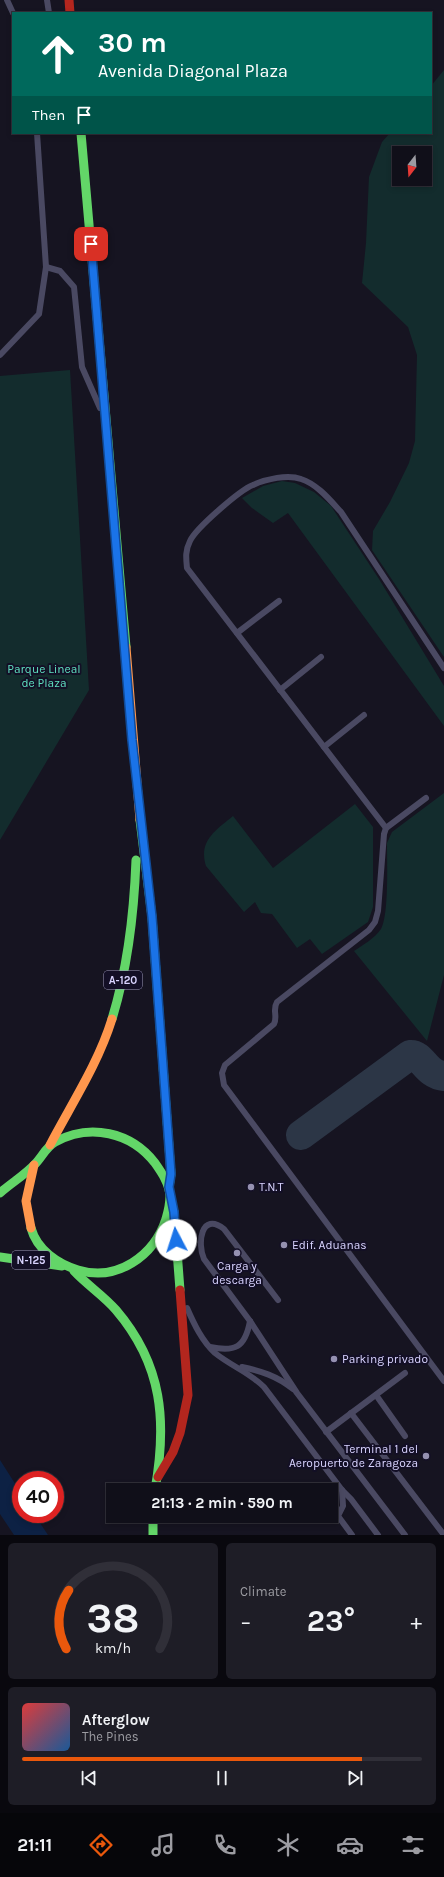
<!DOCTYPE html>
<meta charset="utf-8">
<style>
body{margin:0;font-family:Karla,sans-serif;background:#1e1d26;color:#f1f3f6;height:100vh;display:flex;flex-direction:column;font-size:15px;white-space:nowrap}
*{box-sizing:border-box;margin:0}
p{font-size:13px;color:#9c9ca2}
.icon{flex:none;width:22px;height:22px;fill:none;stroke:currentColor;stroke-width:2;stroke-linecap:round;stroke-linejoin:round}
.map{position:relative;height:1535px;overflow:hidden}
.side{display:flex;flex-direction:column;gap:8px;padding:8px;background:#09080e;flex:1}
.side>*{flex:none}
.hud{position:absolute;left:12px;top:12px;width:420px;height:122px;border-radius:0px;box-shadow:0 2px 6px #0003,0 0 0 1px #302f38;background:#00695c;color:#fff;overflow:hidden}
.needle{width:26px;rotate:197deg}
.controls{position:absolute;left:392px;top:146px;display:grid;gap:8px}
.controls a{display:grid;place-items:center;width:40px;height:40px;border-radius:0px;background:#100f19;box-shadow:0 2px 6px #0003,0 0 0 1px #302f38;font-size:20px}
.speed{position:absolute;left:12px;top:1471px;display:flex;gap:8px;font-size:20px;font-weight:700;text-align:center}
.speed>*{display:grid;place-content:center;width:52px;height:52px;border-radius:50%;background:#100f19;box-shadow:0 2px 6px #0003,0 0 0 1px #302f38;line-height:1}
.speed .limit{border:6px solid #d22;background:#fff;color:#111}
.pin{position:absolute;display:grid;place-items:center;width:34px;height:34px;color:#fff;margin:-17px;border-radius:8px;box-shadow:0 2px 6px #0006}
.me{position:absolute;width:44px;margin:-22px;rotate:355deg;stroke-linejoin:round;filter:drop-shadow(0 0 3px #0008)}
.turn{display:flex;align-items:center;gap:14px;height:84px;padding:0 20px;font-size:18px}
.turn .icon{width:52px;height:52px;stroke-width:2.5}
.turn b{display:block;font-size:28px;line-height:34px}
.then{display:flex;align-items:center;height:38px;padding:0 20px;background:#0003;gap:8px;font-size:15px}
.big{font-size:30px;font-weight:700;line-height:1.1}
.side .widget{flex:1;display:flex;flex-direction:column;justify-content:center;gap:6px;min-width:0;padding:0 14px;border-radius:6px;background:#1e1d26}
.side .dial{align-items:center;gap:0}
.dial svg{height:104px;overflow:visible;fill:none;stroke:#302f38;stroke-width:7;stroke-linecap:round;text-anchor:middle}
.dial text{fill:#f1f3f6;stroke:none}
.song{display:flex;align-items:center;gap:12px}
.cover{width:48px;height:48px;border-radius:6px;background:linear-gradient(135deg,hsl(0 70% 55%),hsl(210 70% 35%))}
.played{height:4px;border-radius:2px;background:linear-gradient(90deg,#ea580c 85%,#302f38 85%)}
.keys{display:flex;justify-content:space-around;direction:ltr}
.heat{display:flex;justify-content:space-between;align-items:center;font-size:22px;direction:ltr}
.side .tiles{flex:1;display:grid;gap:8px;grid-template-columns:1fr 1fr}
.widget:last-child{grid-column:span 2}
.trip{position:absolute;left:106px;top:1483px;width:232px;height:40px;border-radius:0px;background:#100f19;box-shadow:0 2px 6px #0003,0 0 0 1px #302f38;font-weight:700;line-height:40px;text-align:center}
.tab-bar{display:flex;height:64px;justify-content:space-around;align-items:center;background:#06060a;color:#9c9ca2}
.tab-bar .icon{width:28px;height:28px}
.tab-bar .selected{color:#ea580c}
.tab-bar b{font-size:18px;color:#f1f3f6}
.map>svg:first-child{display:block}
.green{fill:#132c2d;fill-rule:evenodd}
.water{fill:#0d2144}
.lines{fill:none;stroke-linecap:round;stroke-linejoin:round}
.taxiway{stroke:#2c3646;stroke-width:30}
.lane{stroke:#4a4962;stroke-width:6}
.fast{stroke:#63d668;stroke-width:9}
.slow{stroke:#ff974d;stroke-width:9}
.jam{stroke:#b3261e;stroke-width:9}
.route-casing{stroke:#114b97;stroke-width:10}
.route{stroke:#1a73e8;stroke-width:7}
.poi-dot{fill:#9591b1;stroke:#130f26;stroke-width:1.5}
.labels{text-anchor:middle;stroke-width:4;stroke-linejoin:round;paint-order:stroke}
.shield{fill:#130f26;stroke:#9e99be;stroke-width:1}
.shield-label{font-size:11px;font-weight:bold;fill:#d9d4ff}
.park-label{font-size:12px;fill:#5fe0c0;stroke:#130f26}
.poi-label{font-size:12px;fill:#d9d4ff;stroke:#130f26;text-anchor:start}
</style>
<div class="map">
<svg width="444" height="1535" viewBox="0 0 444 1535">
<rect width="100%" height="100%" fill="#161421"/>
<g class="green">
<path d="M444,70v587l-72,-107 1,-19 17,-29 19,-39 6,-22 2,-86 -9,-28 -46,-44 4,-40 3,-66 13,-35 8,-9h41v-47zM399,153h26v26h-26z"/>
<polygon points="70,370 89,690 0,840 0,376"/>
<polygon points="282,481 295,483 314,492 331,506 379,579 444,686 444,726 288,513 273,523 252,508 242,498 263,486"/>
<path d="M444,793v182l-17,66 -73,-90c9,-6 21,-13 27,-22 8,-14 6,-68 6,-86l5,-11z"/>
<path d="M355,804l18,23v80l-5,15 -46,32 -12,-15 -13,9 -25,-34 -11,-1 -6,-11 -11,10 -38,-46c-8,-25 10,-36 27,-50l40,52z"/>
</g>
<polygon class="water" points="0,1460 21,1493 21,1514 34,1514 48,1535 14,1535 0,1514"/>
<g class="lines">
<path class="taxiway" d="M301,1135l109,-80c13,-1 15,19 34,21"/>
<g class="lane">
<polyline points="7,0 13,13"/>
<polyline points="47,0 49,13"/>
<polyline points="46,267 60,271 74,287 82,367 100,408"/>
<polyline points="0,355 39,314 46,267 37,133"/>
<polyline points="237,633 279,601"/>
<polyline points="280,690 321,657"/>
<polyline points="324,747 364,715"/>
<path d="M426,798l-40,30 -2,6 -6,77 -3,11 -6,8 -92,72c-5,8 1,14 -3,22l-49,41 -3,8 2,12 220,296"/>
<path d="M386,828l-199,-260c-1,-10 -2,-17 3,-27 6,-13 50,-51 63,-56 13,-6 35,-11 48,-6 16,5 29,21 40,33l103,156"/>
<path d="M278,1300l-54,-71c-23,-18 -27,15 -20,30l46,62 47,72 108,142"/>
<path d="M187,1308c7,16 15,33 28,45 16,13 34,19 49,34l78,103 9,9 27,36"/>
<path d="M210,1347c25,5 35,1 40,-26"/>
<path d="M242,1367c19,4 35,9 51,22"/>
<polyline points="376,1395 405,1436"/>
<polyline points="351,1413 444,1535"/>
<polyline points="326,1432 405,1373"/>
<polyline points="342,1490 343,1506 338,1516 352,1535"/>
</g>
<g class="fast">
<polyline points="81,133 126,647"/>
<polyline points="140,820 152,917 171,1174 169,1187"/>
<path d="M112,1019c16,-52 22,-105 24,-159"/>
<path d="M0,1193c11,-10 25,-18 35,-29 7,-7 11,-17 20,-22 35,-19 76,-10 100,21 7,10 14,20 15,33 0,8 -2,16 -4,23 -12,37 -49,63 -88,51 -20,-6 -41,-20 -47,-42"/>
<polyline points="171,1203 174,1212 180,1290"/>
<polyline points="0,1257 62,1266"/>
<path d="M74,1271c13,14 30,25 42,39 47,55 51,112 39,180"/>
<polyline points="153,1516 153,1535"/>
</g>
<g class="slow">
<polyline points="126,647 140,820"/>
<path d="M50,1145c22,-42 48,-81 62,-126"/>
<polyline points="31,1228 26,1201 34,1165"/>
</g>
<g class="jam">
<polyline points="69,0 70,13"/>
<polyline points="158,1477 173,1452 180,1433 188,1395 180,1290"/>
</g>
</g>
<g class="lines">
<defs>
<polyline id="route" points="91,244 132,740 152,917 171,1174 169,1187 174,1212 176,1240"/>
</defs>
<use href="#route" class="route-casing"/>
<use href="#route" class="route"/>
</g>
<g class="poi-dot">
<circle cx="251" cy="1187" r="4"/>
<circle cx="284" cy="1245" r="4"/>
<circle cx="237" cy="1253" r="4"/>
<circle cx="334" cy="1359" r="4"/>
<circle cx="426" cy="1456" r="4"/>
</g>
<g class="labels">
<g class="shield">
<rect x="104" y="971" width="38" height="18" rx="3"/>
<rect x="12" y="1251" width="38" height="18" rx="3"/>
</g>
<g class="shield-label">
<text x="123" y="984">A-120</text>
<text x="31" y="1264">N-125</text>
</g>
<g class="park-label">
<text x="44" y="673">Parque Lineal<tspan x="44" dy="14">de Plaza</tspan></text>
</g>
<g class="poi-label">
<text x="259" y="1191">T.N.T</text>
<text x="292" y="1249">Edif. Aduanas</text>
<text x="237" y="1270" text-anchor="middle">Carga y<tspan x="237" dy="14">descarga</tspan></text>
<text x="342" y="1363">Parking privado</text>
<text x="418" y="1453" text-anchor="end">Terminal 1 del<tspan x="418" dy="14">Aeropuerto de Zaragoza</tspan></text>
</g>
</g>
</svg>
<div class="controls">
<a><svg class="needle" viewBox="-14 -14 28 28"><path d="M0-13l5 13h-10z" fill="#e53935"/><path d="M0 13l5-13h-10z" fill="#9c9ca2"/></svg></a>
</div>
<div class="speed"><div class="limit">40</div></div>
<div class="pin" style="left:91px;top:244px;background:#d93025"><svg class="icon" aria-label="arrive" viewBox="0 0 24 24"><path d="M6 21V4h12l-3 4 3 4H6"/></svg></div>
<svg class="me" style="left:176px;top:1240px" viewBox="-20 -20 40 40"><circle r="19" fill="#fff"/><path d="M0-13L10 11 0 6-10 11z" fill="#1a73e8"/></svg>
<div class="trip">21:13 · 2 min · 590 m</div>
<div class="hud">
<div class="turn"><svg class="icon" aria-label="ahead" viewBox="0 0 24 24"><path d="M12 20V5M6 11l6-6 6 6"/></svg><div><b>30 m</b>Avenida Diagonal Plaza</div></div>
<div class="then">Then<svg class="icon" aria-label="arrive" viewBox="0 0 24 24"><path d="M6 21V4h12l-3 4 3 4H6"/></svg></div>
</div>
</div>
<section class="side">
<div class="tiles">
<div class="widget dial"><svg viewBox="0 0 100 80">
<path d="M14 69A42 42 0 1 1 86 69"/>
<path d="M14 69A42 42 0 0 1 16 24" stroke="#ea580c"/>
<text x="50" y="56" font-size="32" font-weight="700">38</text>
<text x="50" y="72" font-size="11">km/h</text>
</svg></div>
<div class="widget"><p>Climate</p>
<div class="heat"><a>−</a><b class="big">23°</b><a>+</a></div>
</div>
<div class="widget">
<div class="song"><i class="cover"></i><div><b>Afterglow</b><p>The Pines</p></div></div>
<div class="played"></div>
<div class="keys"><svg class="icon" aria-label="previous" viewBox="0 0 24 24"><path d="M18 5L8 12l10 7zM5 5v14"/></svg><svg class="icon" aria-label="pause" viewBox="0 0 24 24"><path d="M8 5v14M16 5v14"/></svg><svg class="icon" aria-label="next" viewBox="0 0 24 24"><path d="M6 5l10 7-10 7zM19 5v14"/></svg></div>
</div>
</div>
</section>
<nav class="tab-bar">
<b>21:11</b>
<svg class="icon selected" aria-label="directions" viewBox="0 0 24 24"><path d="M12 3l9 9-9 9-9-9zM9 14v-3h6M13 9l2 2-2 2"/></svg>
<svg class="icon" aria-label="music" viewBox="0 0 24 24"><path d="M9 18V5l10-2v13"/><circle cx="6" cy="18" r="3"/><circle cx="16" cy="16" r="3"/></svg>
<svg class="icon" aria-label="phone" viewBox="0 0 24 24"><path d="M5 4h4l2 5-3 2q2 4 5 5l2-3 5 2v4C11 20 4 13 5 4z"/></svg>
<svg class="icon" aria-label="climate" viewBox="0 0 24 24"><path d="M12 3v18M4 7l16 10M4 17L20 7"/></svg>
<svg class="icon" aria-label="car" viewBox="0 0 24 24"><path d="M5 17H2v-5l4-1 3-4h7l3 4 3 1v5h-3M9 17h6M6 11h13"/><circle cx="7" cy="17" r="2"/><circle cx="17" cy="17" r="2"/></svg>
<svg class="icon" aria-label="filters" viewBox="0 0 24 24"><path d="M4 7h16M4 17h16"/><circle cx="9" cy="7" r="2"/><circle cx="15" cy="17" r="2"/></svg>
</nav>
